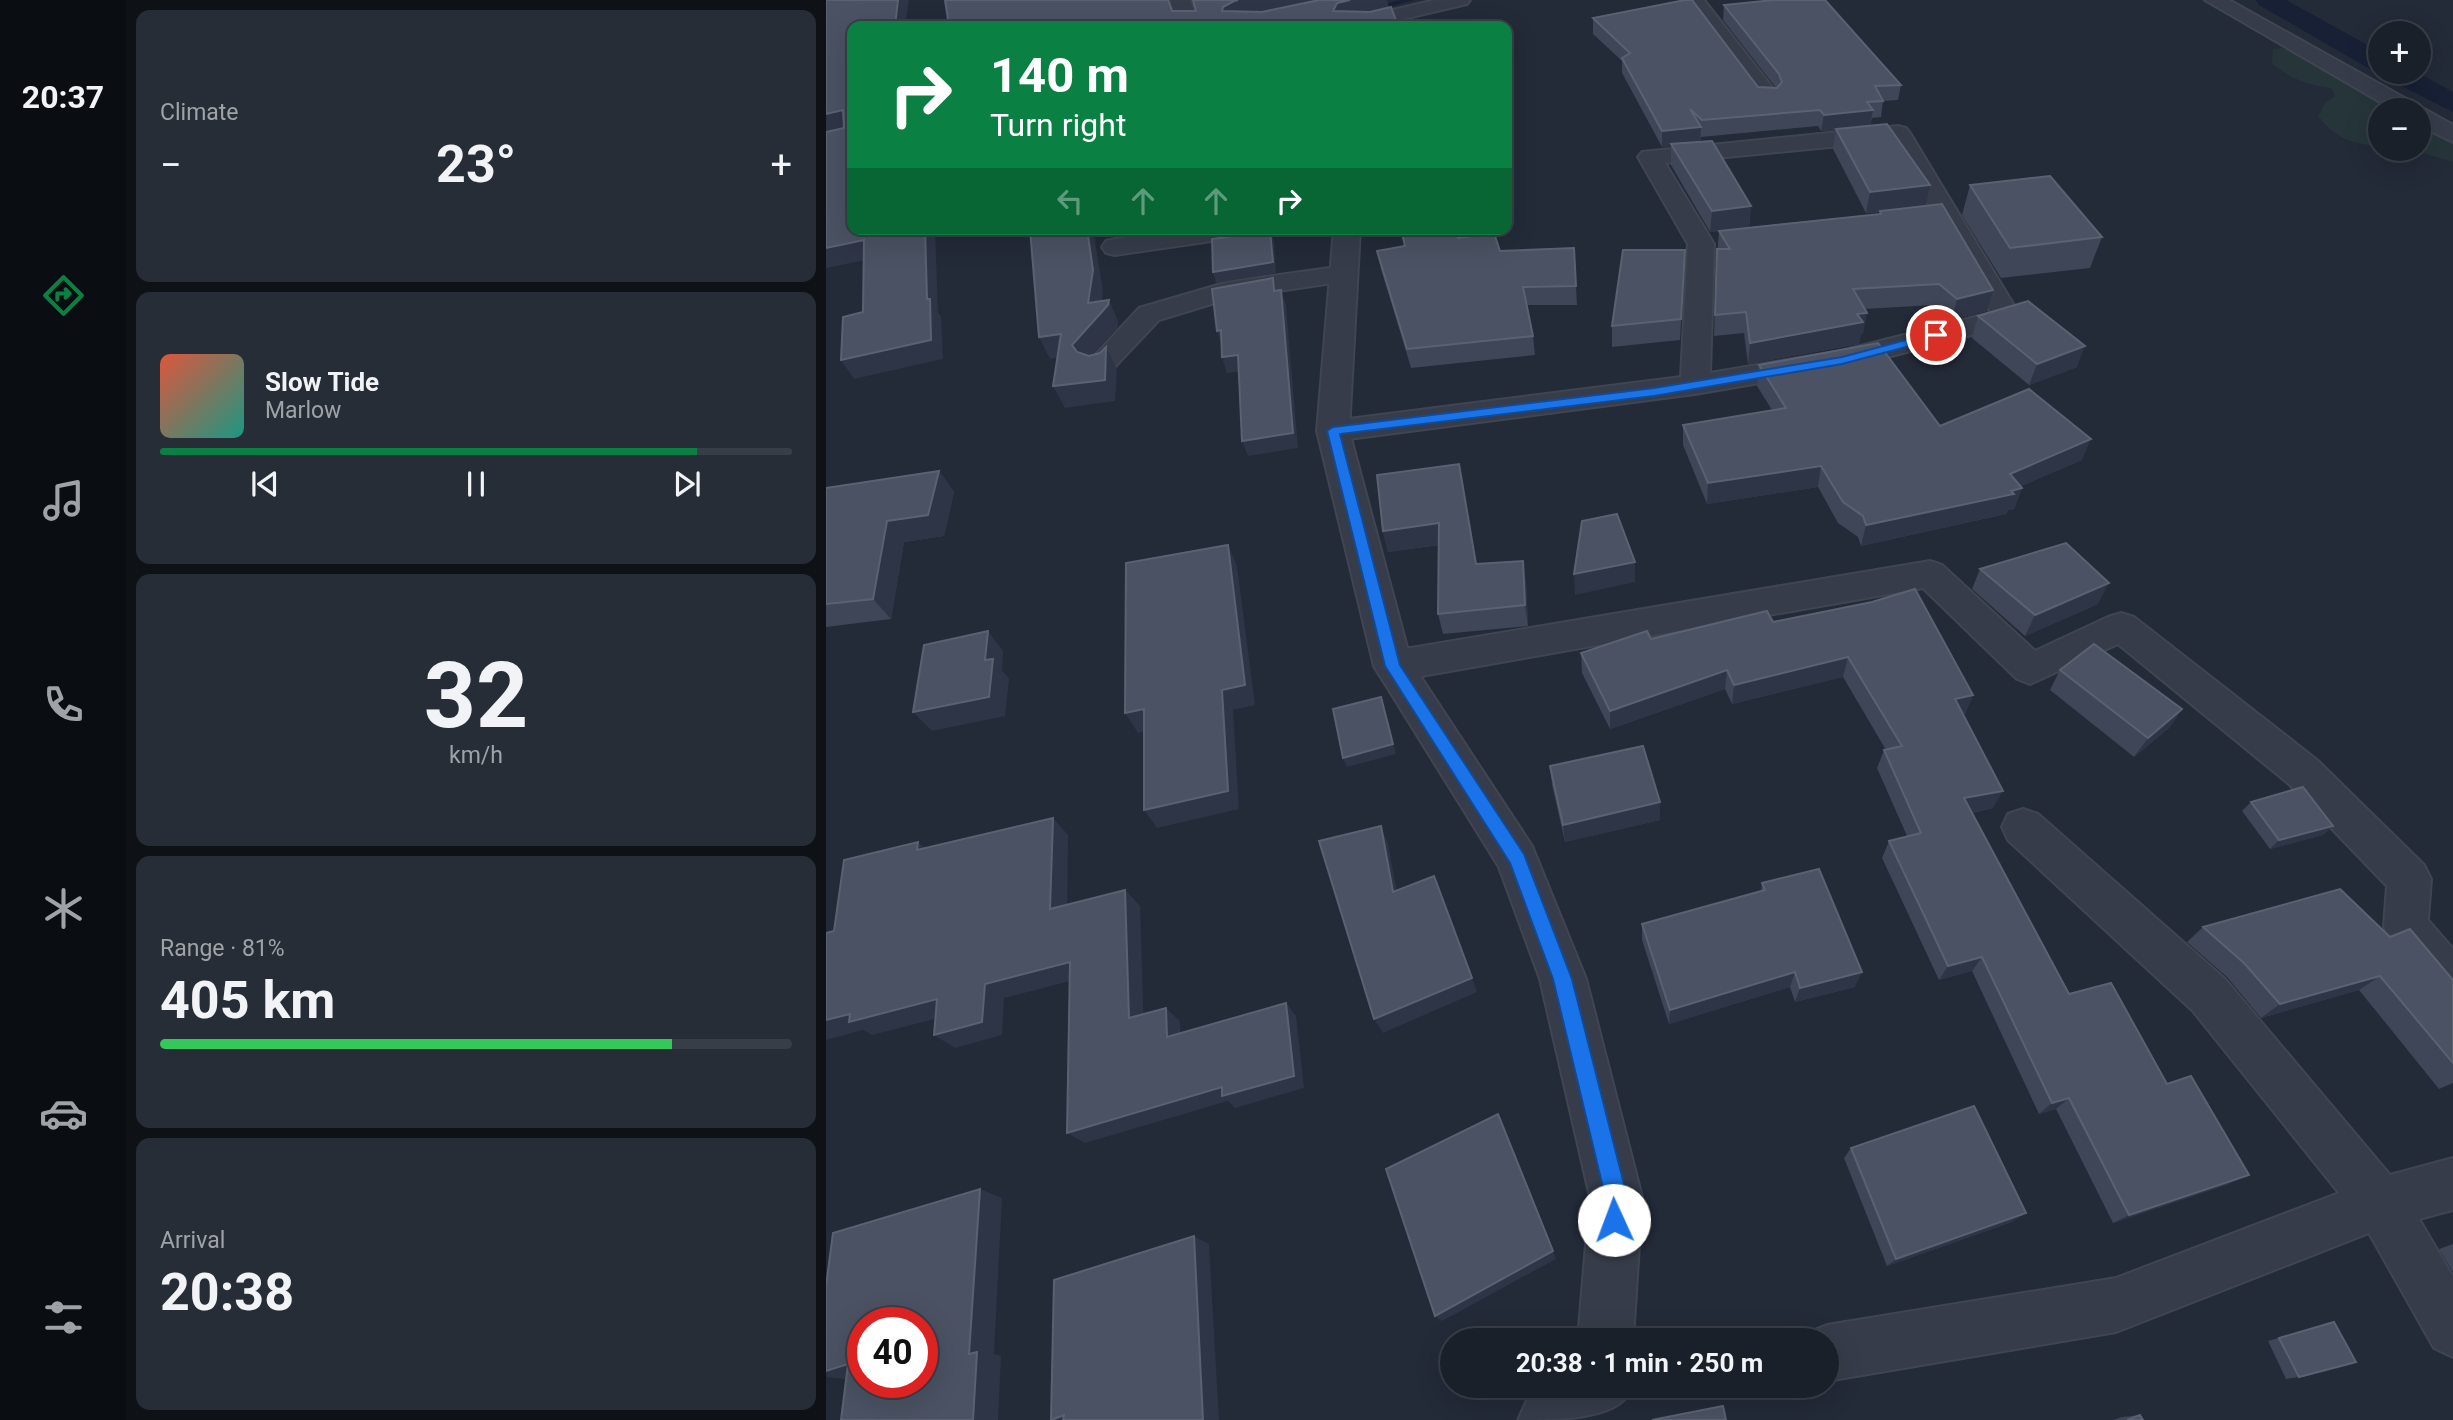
<!DOCTYPE html>
<meta charset="utf-8">
<style>
body{margin:0;font-family:Roboto,sans-serif;background:#272d36;color:#f1f3f6;height:100vh;display:flex;flex-direction:column;font-size:26px;white-space:nowrap}
*{box-sizing:border-box;margin:0}
p{font-size:23px;color:#9fa3a8}
.icon{flex:none;width:38px;height:38px;fill:none;stroke:currentColor;stroke-width:2;stroke-linecap:round;stroke-linejoin:round}
.map{position:relative;flex:1;overflow:hidden}
.sheet{display:flex;flex-direction:column;gap:10px;padding:10px;background:#0e1217;width:700px}
.sheet>*{flex:none}
.banner{position:absolute;left:21px;top:21px;width:665px;height:214px;border-radius:14px;box-shadow:0 7px 28px #0002,0 0 0 2px #383e47;background:#0b8043;color:#fff;overflow:hidden}
.fabs{position:absolute;left:1542px;top:21px;display:grid;gap:14px}
.fabs a{display:grid;place-items:center;width:63px;height:63px;border-radius:50%;background:#1a202a;box-shadow:0 7px 28px #0002,0 0 0 2px #383e47;font-size:35px}
.speed{position:absolute;left:21px;top:1307px;display:flex;gap:14px;font-size:35px;font-weight:700;text-align:center}
.speed>*{display:grid;place-content:center;width:91px;height:91px;border-radius:50%;background:#1a202a;box-shadow:0 7px 28px #0002,0 0 0 2px #383e47;line-height:1}
.speed .limit{border:10px solid #d22;background:#fff;color:#111}
.pin{position:absolute;display:grid;place-items:center;width:60px;height:60px;color:#fff;margin:-30px;border:4px solid #fff;border-radius:50%;box-shadow:0 2px 7px #0007}
.me{position:absolute;width:77px;margin:-38px;rotate:358deg;stroke-linejoin:round;filter:drop-shadow(0 0 5px #0008)}
.turn{display:flex;align-items:center;gap:24px;height:147px;padding:0 28px;font-size:32px}
.turn .icon{width:91px;height:91px;stroke-width:2.5}
.turn b{display:block;font-size:49px;line-height:60px}
.lanes{display:flex;align-items:center;height:66px;padding:0 28px;background:#0003;justify-content:center;gap:35px;direction:ltr}
.lanes .off{opacity:.35}
.big{font-size:52px;font-weight:700;line-height:1.1}
.sheet .widget{flex:1;display:flex;flex-direction:column;justify-content:center;gap:10px;min-width:0;padding:0 24px;border-radius:14px;background:#272d36}
.sheet .dial{align-items:center;gap:0}
.dial b{font-size:91px;line-height:1}
.song{display:flex;align-items:center;gap:21px}
.cover{width:84px;height:84px;border-radius:10px;background:linear-gradient(135deg,hsl(10 70% 55%),hsl(170 70% 35%))}
.played{height:7px;border-radius:4px;background:linear-gradient(90deg,#0b8043 85%,#383e47 85%)}
.keys{display:flex;justify-content:space-around;direction:ltr}
.heat{display:flex;justify-content:space-between;align-items:center;font-size:38px;direction:ltr}
.charge{height:10px;border-radius:5px;background:linear-gradient(90deg,#34c759 81%,#383e47 0)}
.trip{position:absolute;left:614px;top:1328px;width:399px;height:70px;border-radius:35px;background:#1a202a;box-shadow:0 7px 28px #0002,0 0 0 2px #383e47;font-weight:700;line-height:70px;text-align:center}
main{display:flex;flex:1;min-height:0}
.dock{display:flex;flex-direction:column;width:126px;justify-content:space-around;align-items:center;background:#0a0d11;color:#9fa3a8}
.dock .icon{width:49px;height:49px}
.dock .current{color:#0b8043}
.dock b{font-size:32px;color:#f1f3f6}
.map>svg:first-child{display:block}
.green{fill:#253539}
.lines{fill:none;stroke-linecap:round;stroke-linejoin:round}
.stream{fill:#172035;fill-rule:evenodd}
.canal{fill:#172035;fill-rule:evenodd}
.minor-casing{stroke:#404552;stroke-width:4}
.tertiary-casing{stroke:#404552;stroke-width:4}
.minor{fill:#363c49;fill-rule:evenodd}
.tertiary{fill:#363c49;fill-rule:evenodd}
.wall{fill:#3e4657;fill-rule:evenodd}
.shaded-wall{fill:#2e3546}
.building{fill:#4a5263;stroke:#5a6272;stroke-width:2;fill-rule:evenodd}
.route{fill:#1a73e8;stroke:#114b97;stroke-width:2}
</style>
<main>
<nav class="dock">
<b>20:37</b>
<svg class="icon current" aria-label="directions" viewBox="0 0 24 24"><path d="M12 3l9 9-9 9-9-9zM9 14v-3h6M13 9l2 2-2 2"/></svg>
<svg class="icon" aria-label="music" viewBox="0 0 24 24"><path d="M9 18V5l10-2v13"/><circle cx="6" cy="18" r="3"/><circle cx="16" cy="16" r="3"/></svg>
<svg class="icon" aria-label="phone" viewBox="0 0 24 24"><path d="M5 4h4l2 5-3 2q2 4 5 5l2-3 5 2v4C11 20 4 13 5 4z"/></svg>
<svg class="icon" aria-label="climate" viewBox="0 0 24 24"><path d="M12 3v18M4 7l16 10M4 17L20 7"/></svg>
<svg class="icon" aria-label="car" viewBox="0 0 24 24"><path d="M5 17H2v-5l4-1 3-4h7l3 4 3 1v5h-3M9 17h6M6 11h13"/><circle cx="7" cy="17" r="2"/><circle cx="17" cy="17" r="2"/></svg>
<svg class="icon" aria-label="filters" viewBox="0 0 24 24"><path d="M4 7h16M4 17h16"/><circle cx="9" cy="7" r="2"/><circle cx="15" cy="17" r="2"/></svg>
</nav>
<section class="sheet">
<div class="widget"><p>Climate</p>
<div class="heat"><a>−</a><b class="big">23°</b><a>+</a></div>
</div>
<div class="widget">
<div class="song"><i class="cover"></i><div><b>Slow Tide</b><p>Marlow</p></div></div>
<div class="played"></div>
<div class="keys"><svg class="icon" aria-label="previous" viewBox="0 0 24 24"><path d="M18 5L8 12l10 7zM5 5v14"/></svg><svg class="icon" aria-label="pause" viewBox="0 0 24 24"><path d="M8 5v14M16 5v14"/></svg><svg class="icon" aria-label="next" viewBox="0 0 24 24"><path d="M6 5l10 7-10 7zM19 5v14"/></svg></div>
</div>
<div class="widget dial"><b>32</b><p>km/h</p></div>
<div class="widget"><p>Range · 81%</p><b class="big">405 km</b><div class="charge"></div></div>
<div class="widget"><p>Arrival</p><b class="big">20:38</b></div>
</section>
<div class="map">
<svg width="1627" height="1420" viewBox="0 0 1627 1420">
<rect width="100%" height="100%" fill="#232a38"/>
<g class="green">
<path d="M1464,47l112,63h-22v37c-28,-4 -45,-8 -62,-31l7,-13 10,-7 -4,-8c-24,-3 -41,-9 -59,-25l1,-14z"/>
<polygon points="1593,120 1627,140 1627,162 1590,151 1565,149 1592,149"/>
</g>
<g class="lines">
<polygon class="stream" points="575,0 588,0 545,11 541,9"/>
<g class="canal">
<polygon points="1430,0 1460,0 1554,52 1554,71 1544,69 1433,5"/>
<polygon points="1556,72 1590,72 1627,92 1627,112 1560,78"/>
</g>
<defs>
<g id="minor">
<polygon points="344,0 364,0 373,26 353,26"/>
<polygon points="609,0 644,0 641,4 547,26 512,26 515,22"/>
<polygon points="858,0 878,0 949,91 952,96 949,101 933,101"/>
<polygon points="1379,0 1403,0 1627,125 1627,142 1592,125 1592,110 1568,110"/>
<path d="M1072,126l8,2 4,5 111,184 -4,6 -175,46 -147,25 -362,47 -11,-3 -5,-7 5,-7 11,-3 348,-44 7,-133 -50,-87 4,-5zM1065,141l100,172 -150,38 -131,22 4,-129 -49,-81z"/>
<polygon points="358,229 426,229 422,234 413,237 289,255 280,253 276,247 280,241 289,239"/>
<polygon points="518,266 527,268 531,274 527,280 405,298 333,320 284,372 274,375 264,372 259,366 313,308 402,282"/>
<polygon points="1104,561 1116,565 1209,651 1282,617 1295,613 1308,617 1491,760 1598,865 1605,879 1602,920 1627,949 1627,1005 1611,999 1564,942 1558,927 1561,886 1463,784 1292,644 1204,684 1191,679 1097,588 567,681 554,676 548,666 554,656 567,651"/>
<polygon points="1197,809 1212,814 1399,979 1564,1175 1627,1158 1627,1210 1593,1219 1627,1277 1627,1357 1608,1348 1543,1233 1290,1332 1001,1381 1001,1340 978,1340 981,1333 1001,1325 1290,1278 1513,1193 1367,1011 1182,840 1176,827 1182,814"/>
</g>
<g id="tertiary">
<polygon points="508,229 534,229 523,431 585,662 706,846 760,979 816,1197 807,1340 752,1340 764,1197 714,979 673,867 548,666 491,431"/>
<path d="M727,1386h78c-5,34 -77,34 -113,34l9,-20z"/>
</g>
</defs>
<use href="#minor" class="minor-casing"/>
<use href="#tertiary" class="tertiary-casing"/>
<use href="#minor" class="minor"/>
<use href="#tertiary" class="tertiary"/>
</g>
<g class="wall">
<path d="M898,5l177,80 -3,15 -15,1 -2,16 -9,1 -2,8 60,59 -4,21 61,105 -35,9 -19,-15 -68,4 -2,25h-2l-2,10 -111,20 -4,-31 -30,3 2,-66 3,-39 -9,1 -39,-67v-19l-9,1 -40,-74v-12l-29,-27v-16l165,69 18,1 -53,-68zM992,126l3,5 15,-1 -3,19 33,64 14,-1 -1,2 -130,13 2,-21 -51,-64 1,-6v1z"/>
<polygon points="1144,185 1276,237 1264,268 1175,278 1136,215"/>
<polygon points="632,238 674,251 748,248 751,305 701,305 707,336 709,355 585,368 555,269 551,251"/>
<polygon points="859,250 854,340 786,347 786,326"/>
<polygon points="1152,316 1251,367 1203,385 1146,338"/>
<polygon points="933,365 1114,426 1256,460 1195,486 1196,488 1188,509 1182,510 1180,514 1035,546 1032,537 1012,523 992,487 881,504 857,445 857,425 946,410 931,386"/>
<polygon points="113,471 128,492 118,536 78,542 65,619 0,627 0,488"/>
<polygon points="551,475 650,564 700,581 702,626 617,634 612,614 613,545 562,552 557,531"/>
<polygon points="1154,569 1272,604 1199,636 1146,589"/>
<polygon points="947,622 1147,695 1139,714 1137,714 1167,808 1146,813 1243,994 1341,1084 1403,1184 1287,1223 1230,1109 1213,1114 1146,971 1113,980 1056,858 1063,841 1081,836 1051,768 1058,750 1060,750 1017,677 906,704 899,689 784,729 756,673 755,653 825,639"/>
<polygon points="1234,670 1356,709 1343,728 1308,757 1224,690"/>
<polygon points="724,766 834,802 834,820 739,842 726,785"/>
<polygon points="1425,802 1507,826 1497,835 1444,849 1416,811"/>
<polygon points="936,883 1029,987 969,1002 964,987 843,1024 816,940 816,924 935,891"/>
<polygon points="1377,927 1564,937 1627,980 1627,1083 1613,1089 1533,990 1435,1018 1401,977 1361,942"/>
<polygon points="1025,1148 1186,1222 1061,1266 1018,1158"/>
<polygon points="1627,1244 1627,1272 1613,1249"/>
<polygon points="1508,1322 1473,1377 1460,1379 1442,1341"/>
<polygon points="1314,1415 1317,1420 1287,1420 1296,1417"/>
</g>
<g class="shaded-wall">
<polygon points="72,0 83,0 79,26 69,26"/>
<polygon points="412,0 495,0 412,17 396,11 397,7 408,1"/>
<polygon points="524,0 561,0 563,8 511,26 507,11 511,3"/>
<polygon points="17,110 26,126 0,134 0,114"/>
<polygon points="1047,110 1044,126 995,131 998,115"/>
<polygon points="875,127 874,143 845,144 845,146 836,147 836,131"/>
<polygon points="1104,185 1100,206 1040,213 1044,192"/>
<polygon points="925,206 923,227 884,232 886,211"/>
<polygon points="99,229 109,229 112,312 115,317 117,359 28,379 15,360 101,299"/>
<polygon points="261,229 267,229 277,291 274,314 283,300 292,321 292,327 256,366 246,345 262,303"/>
<polygon points="444,231 448,242 450,273 390,283 387,272"/>
<polygon points="38,240 50,258 0,268 0,248"/>
<polygon points="455,290 460,305 472,448 422,456 416,441"/>
<polygon points="1167,290 1161,311 1126,320 1131,299"/>
<polygon points="1041,313 1037,334 1035,334 1033,344 922,364 924,343 1031,314"/>
<polygon points="395,330 396,346 391,331"/>
<polygon points="235,334 246,355 224,359 213,337"/>
<polygon points="1259,346 1251,367 1203,385 1211,364"/>
<polygon points="280,347 291,369 289,401 239,408 227,386 279,380"/>
<polygon points="412,355 418,371 401,373 396,357"/>
<polygon points="1265,439 1256,460 1177,494 1184,474"/>
<polygon points="995,466 992,487 881,504 882,483"/>
<polygon points="113,471 128,492 118,536 78,542 65,619 47,599 61,521"/>
<polygon points="1196,488 1188,509 1182,510 1180,514 1035,546 1040,525"/>
<polygon points="613,523 618,544 562,552 557,531"/>
<polygon points="402,545 411,566 429,705 407,710 413,809 331,828 318,810 396,690"/>
<polygon points="697,561 700,581 702,626 699,605"/>
<polygon points="809,562 809,582 749,595 748,574"/>
<polygon points="1283,583 1272,604 1199,636 1209,615"/>
<polygon points="162,631 177,651 176,670 183,679 179,716 106,731 87,712 159,660"/>
<polygon points="1022,657 1017,677 906,704 908,685"/>
<polygon points="901,670 899,689 784,729 784,711"/>
<polygon points="1147,695 1139,714 1122,718 1129,699"/>
<polygon points="555,697 570,754 521,767 517,758"/>
<polygon points="318,709 330,728 312,733 299,713"/>
<polygon points="1356,709 1343,728 1308,757 1322,738"/>
<polygon points="1177,791 1167,808 1130,816 1138,798"/>
<polygon points="834,802 834,820 739,842 737,825"/>
<polygon points="227,818 242,835 241,924 224,909"/>
<polygon points="555,826 562,844 574,909 567,892"/>
<polygon points="1507,826 1497,835 1444,849 1453,840"/>
<polygon points="92,842 111,859 91,850"/>
<polygon points="299,890 314,906 318,1032 303,1018"/>
<polygon points="1156,957 1146,971 1113,980 1122,966"/>
<polygon points="244,962 260,977 178,998 176,1035 129,1048 108,1035 159,984"/>
<polygon points="969,972 964,987 843,1024 844,1010"/>
<polygon points="1036,972 1029,987 969,1002 974,988"/>
<polygon points="1554,976 1533,990 1435,1018 1454,1004"/>
<polygon points="646,978 651,992 557,1033 548,1019"/>
<polygon points="111,999 132,1013 46,1035 37,1030 0,1040 0,1020 24,1014"/>
<polygon points="460,1003 470,1016 478,1088 409,1108 402,1101 259,1143 241,1133"/>
<polygon points="340,1008 354,1021 355,1050 341,1037"/>
<polygon points="1243,1098 1230,1109 1213,1114 1226,1103"/>
<polygon points="1423,1175 1403,1184 1287,1223 1303,1215"/>
<polygon points="154,1189 176,1198 168,1354 175,1356 172,1420 147,1420 143,1354"/>
<polygon points="1200,1213 1186,1222 1061,1266 1070,1259"/>
<polygon points="368,1236 383,1244 393,1420 377,1420"/>
<polygon points="727,1251 730,1259 616,1321 609,1316"/>
<polygon points="22,1364 37,1372 18,1379 0,1377 0,1371"/>
<polygon points="238,1415 251,1420 225,1420"/>
</g>
<g class="building">
<polygon points="0,0 72,0 69,26 26,26 26,229 99,229 101,299 104,299 105,340 15,360 17,317 37,312 38,240 0,248 0,132 18,128 17,110 0,114"/>
<polygon points="119,0 342,0 346,11 370,11 367,0 412,0 408,1 397,7 396,11 436,12 493,0 524,0 511,3 507,11 544,12 565,7 572,26 123,26"/>
<polygon points="859,0 866,0 932,87 951,88 956,82 953,74 898,5 948,0 999,0 1075,85 1049,86 1057,101 1041,102 1047,110 998,115 994,110 876,120 864,109 875,127 836,131 796,58 804,53 767,18"/>
<polygon points="1061,124 1104,185 1044,192 1010,129"/>
<polygon points="886,141 925,206 886,211 845,144"/>
<polygon points="1224,176 1276,237 1184,248 1144,185"/>
<polygon points="1116,204 1167,290 1131,299 1113,284 1027,289 1041,313 1031,314 1037,322 924,343 920,312 889,315 891,249 904,249 893,231 1055,214 1054,211"/>
<polygon points="204,229 261,229 267,270 262,303 283,300 282,305 246,345 251,352 263,356 274,353 280,347 279,380 227,386 235,334 213,337"/>
<polygon points="575,229 629,229 632,238 668,233 674,251 748,248 750,286 697,287 707,336 581,349 551,251 579,246"/>
<polygon points="444,231 447,262 387,272 386,239"/>
<polygon points="797,250 859,250 855,319 786,326"/>
<polygon points="447,278 448,291 455,290 467,433 416,441 412,355 396,357 395,330 391,331 386,289"/>
<polygon points="1202,301 1259,346 1211,364 1152,316"/>
<polygon points="1052,343 1114,426 1203,389 1265,439 1184,474 1196,488 1185,491 1188,494 1040,525 1037,516 1017,502 995,466 882,483 857,425 960,408 933,365"/>
<polygon points="633,464 650,564 697,561 699,605 612,614 613,523 557,531 551,475"/>
<polygon points="113,471 102,515 61,521 47,599 0,604 0,488"/>
<polygon points="791,514 809,562 748,574 756,521"/>
<polygon points="1240,543 1283,583 1209,615 1154,569"/>
<polygon points="402,545 419,685 396,690 402,791 318,810 318,709 299,713 300,563"/>
<polygon points="1089,589 1147,695 1129,699 1177,791 1138,798 1243,994 1285,983 1341,1084 1365,1076 1423,1175 1303,1215 1243,1098 1226,1103 1156,957 1122,966 1063,841 1095,833 1058,750 1076,746 1022,657 908,685 901,670 784,711 755,653 821,631 825,639 941,611 947,622 1046,602"/>
<polygon points="162,631 159,660 167,659 163,697 87,712 98,645"/>
<polygon points="1268,644 1356,709 1322,738 1234,670"/>
<polygon points="555,697 567,744 517,758 507,709"/>
<polygon points="817,746 834,802 737,825 724,766"/>
<polygon points="1477,787 1507,826 1453,840 1425,802"/>
<polygon points="227,818 224,909 299,890 303,1018 340,1008 341,1037 460,1003 468,1076 396,1096 396,1087 241,1133 244,962 159,984 156,1022 108,1035 111,999 23,1022 24,1014 0,1020 0,933 8,931 18,860 92,842 91,850"/>
<polygon points="555,826 567,892 608,876 646,978 548,1019 493,841"/>
<polygon points="993,869 1036,972 974,988 969,972 844,1010 816,924 939,890 936,883"/>
<polygon points="1514,889 1564,937 1584,929 1627,980 1627,1063 1554,976 1454,1004 1418,963 1377,927"/>
<polygon points="1148,1106 1200,1213 1070,1259 1025,1148"/>
<polygon points="672,1114 727,1251 609,1316 560,1169"/>
<path d="M154,1189l-11,165 8,-2 -4,68h-132l7,-56 -22,7v-85l7,-53zM37,1323h59v59h-59z"/>
<polygon points="368,1236 377,1420 237,1420 238,1415 225,1420 228,1280"/>
<polygon points="1508,1322 1530,1362 1473,1377 1453,1338"/>
<polygon points="897,1406 900,1420 826,1420"/>
<polygon points="1314,1415 1317,1420 1301,1420"/>
</g>
<polygon class="route" points="1110,332 1116,335 1114,338 1016,364 828,396 514,434 574,665 698,854 746,979 801,1196 796,1228 788,1231 781,1228 778,1220 779,1196 727,979 684,863 559,666 501,431 507,427 828,388 1016,357"/>
</svg>
<div class="fabs">
<a>+</a>
<a>−</a>
</div>
<div class="speed"><div class="limit">40</div></div>
<div class="pin" style="left:1110px;top:335px;background:#d93025"><svg class="icon" aria-label="arrive" viewBox="0 0 24 24"><path d="M6 21V4h12l-3 4 3 4H6"/></svg></div>
<svg class="me" style="left:788px;top:1220px" viewBox="-20 -20 40 40"><circle r="19" fill="#fff"/><path d="M0-13L10 11 0 6-10 11z" fill="#1a73e8"/></svg>
<div class="trip">20:38 · 1 min · 250 m</div>
<div class="banner">
<div class="turn"><svg class="icon" aria-label="right" viewBox="0 0 24 24"><path d="M7 20v-9h11M14 6l5 5-5 5"/></svg><div><b>140 m</b>Turn right</div></div>
<div class="lanes"><svg class="icon off" aria-label="left" viewBox="0 0 24 24"><path d="M17 20v-9H6M10 6l-5 5 5 5"/></svg><svg class="icon off" aria-label="ahead" viewBox="0 0 24 24"><path d="M12 20V5M6 11l6-6 6 6"/></svg><svg class="icon off" aria-label="ahead" viewBox="0 0 24 24"><path d="M12 20V5M6 11l6-6 6 6"/></svg><svg class="icon" aria-label="right" viewBox="0 0 24 24"><path d="M7 20v-9h11M14 6l5 5-5 5"/></svg></div>
</div>
</div>
</main>
